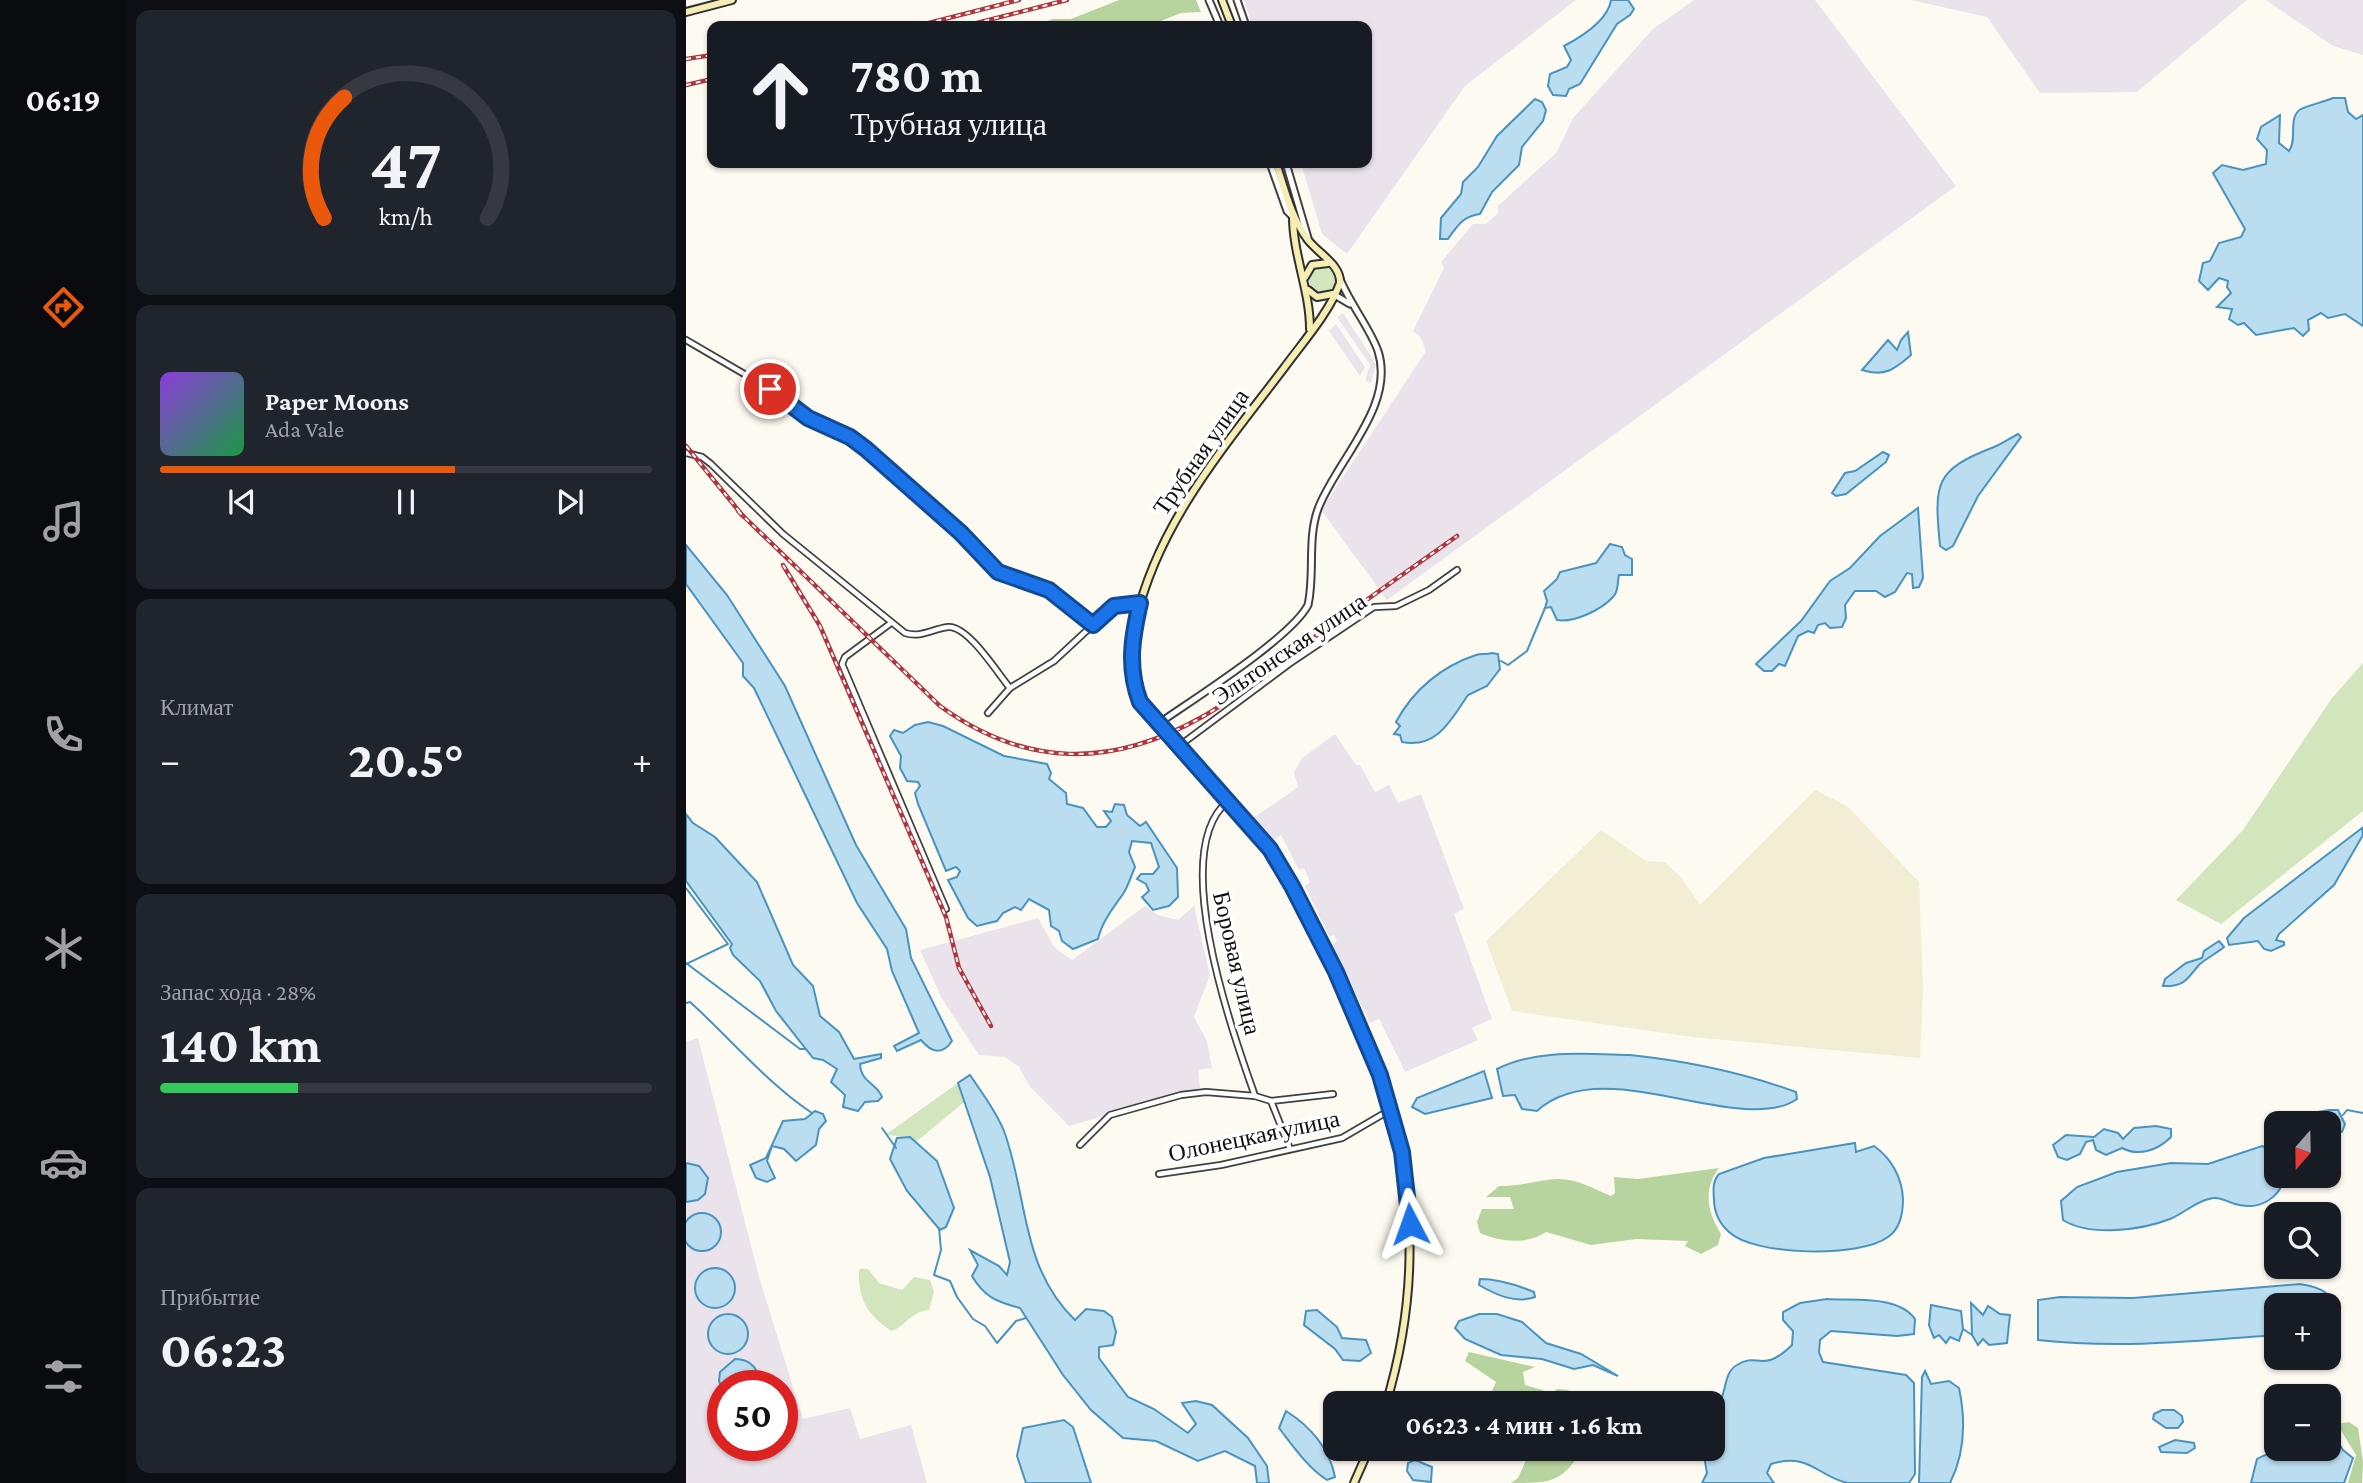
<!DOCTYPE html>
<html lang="ru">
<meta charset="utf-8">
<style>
body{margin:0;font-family:"Crimson Pro",serif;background:#20242c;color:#f1f3f6;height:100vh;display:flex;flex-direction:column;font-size:26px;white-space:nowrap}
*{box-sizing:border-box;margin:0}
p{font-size:23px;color:#9ea1a6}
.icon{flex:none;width:38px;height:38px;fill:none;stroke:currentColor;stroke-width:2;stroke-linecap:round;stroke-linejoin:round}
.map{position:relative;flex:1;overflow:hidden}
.side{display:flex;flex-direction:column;gap:10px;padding:10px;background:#0d0f14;width:560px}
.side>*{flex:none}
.top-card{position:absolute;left:21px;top:21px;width:665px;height:147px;border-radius:14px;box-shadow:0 2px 5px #0004;background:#171b24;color:#f1f3f6;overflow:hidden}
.needle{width:46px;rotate:200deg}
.fabs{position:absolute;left:1578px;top:1111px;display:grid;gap:14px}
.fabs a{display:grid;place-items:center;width:77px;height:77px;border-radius:14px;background:#171b24;box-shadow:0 2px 5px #0004;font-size:35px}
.speed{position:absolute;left:21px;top:1370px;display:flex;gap:14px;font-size:35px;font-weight:700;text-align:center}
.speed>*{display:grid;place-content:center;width:91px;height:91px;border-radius:50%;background:#171b24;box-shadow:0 2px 5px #0004;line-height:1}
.speed .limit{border:10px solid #d22;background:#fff;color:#111}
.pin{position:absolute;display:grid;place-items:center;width:60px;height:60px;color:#fff;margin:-30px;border:4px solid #fff;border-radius:50%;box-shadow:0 2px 7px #0007}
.me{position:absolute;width:77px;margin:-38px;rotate:356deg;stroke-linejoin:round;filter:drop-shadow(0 0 5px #0008)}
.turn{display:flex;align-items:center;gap:24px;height:147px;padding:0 28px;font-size:32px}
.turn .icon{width:91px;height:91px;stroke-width:2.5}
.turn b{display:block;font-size:49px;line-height:60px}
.big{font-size:52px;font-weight:700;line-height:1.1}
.side .card{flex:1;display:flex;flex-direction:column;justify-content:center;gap:10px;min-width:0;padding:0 24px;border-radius:14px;background:#20242c}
.side .dial{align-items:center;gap:0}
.dial svg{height:182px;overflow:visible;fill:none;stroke:#363941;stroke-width:7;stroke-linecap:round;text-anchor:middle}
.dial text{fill:#f1f3f6;stroke:none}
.song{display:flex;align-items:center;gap:21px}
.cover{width:84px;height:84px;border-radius:10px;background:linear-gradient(135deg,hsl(270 70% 55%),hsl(140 70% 35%))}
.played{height:7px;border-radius:4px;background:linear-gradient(90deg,#ea580c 60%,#363941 60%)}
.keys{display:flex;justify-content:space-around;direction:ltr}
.heat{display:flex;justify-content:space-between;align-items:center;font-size:38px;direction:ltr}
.charge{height:10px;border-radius:5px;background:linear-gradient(90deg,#34c759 28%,#363941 0)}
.trip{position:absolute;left:637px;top:1391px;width:402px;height:70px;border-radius:14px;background:#171b24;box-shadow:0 2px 5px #0004;font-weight:700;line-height:70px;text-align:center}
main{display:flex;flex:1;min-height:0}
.tab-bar{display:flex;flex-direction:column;width:126px;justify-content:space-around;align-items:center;background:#090b0e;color:#9ea1a6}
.tab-bar .icon{width:49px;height:49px}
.tab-bar .current{color:#ea580c}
.tab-bar b{font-size:32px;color:#f1f3f6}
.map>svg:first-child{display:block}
.industrial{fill:#ebe3ec;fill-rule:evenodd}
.farmland{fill:#f1eed3}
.green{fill:#d3e5bd}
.forest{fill:#b8d49e}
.water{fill:#baddf0;stroke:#4993bf;stroke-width:2}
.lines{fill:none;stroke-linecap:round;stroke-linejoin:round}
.stream{stroke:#4993bf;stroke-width:2}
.minor-casing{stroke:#414141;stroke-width:8}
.tertiary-casing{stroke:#414141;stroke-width:9}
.secondary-casing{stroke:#303030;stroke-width:10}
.minor{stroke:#fff;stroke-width:4.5}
.tertiary{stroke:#fff;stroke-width:5}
.secondary{stroke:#f6edb3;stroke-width:6}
.rail-casing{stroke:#b0353e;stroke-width:4.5}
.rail{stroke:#fff;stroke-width:2;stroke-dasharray:5;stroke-linecap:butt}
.route-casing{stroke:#114b97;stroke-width:18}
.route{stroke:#1a73e8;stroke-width:12}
.labels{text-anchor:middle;stroke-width:7;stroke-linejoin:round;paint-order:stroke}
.street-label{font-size:24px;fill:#0e0e0e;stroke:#fff}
</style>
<main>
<nav class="tab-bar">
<b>06:19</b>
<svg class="icon current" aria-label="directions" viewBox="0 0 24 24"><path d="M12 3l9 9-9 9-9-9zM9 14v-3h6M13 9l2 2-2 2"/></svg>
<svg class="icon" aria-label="music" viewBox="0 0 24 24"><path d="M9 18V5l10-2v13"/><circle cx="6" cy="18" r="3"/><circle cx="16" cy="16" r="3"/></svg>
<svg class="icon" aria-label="phone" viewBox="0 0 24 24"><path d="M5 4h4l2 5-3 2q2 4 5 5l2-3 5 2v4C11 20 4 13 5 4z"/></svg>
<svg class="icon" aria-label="climate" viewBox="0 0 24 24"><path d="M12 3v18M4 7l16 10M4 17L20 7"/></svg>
<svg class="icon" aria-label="car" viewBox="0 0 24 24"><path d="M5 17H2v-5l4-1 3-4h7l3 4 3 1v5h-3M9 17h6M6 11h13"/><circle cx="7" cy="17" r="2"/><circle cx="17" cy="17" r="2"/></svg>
<svg class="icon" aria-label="filters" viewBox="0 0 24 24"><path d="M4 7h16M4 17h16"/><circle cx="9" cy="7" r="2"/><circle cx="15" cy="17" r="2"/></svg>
</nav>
<section class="side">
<div class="card dial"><svg viewBox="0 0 100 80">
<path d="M14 69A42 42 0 1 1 86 69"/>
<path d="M14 69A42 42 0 0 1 23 16" stroke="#ea580c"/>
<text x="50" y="56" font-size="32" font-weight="700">47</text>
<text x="50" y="72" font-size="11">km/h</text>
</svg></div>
<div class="card">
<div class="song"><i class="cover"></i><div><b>Paper Moons</b><p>Ada Vale</p></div></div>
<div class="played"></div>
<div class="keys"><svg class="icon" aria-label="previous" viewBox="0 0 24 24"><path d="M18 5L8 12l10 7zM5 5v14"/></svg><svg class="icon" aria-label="pause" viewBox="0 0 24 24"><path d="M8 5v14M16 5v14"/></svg><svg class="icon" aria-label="next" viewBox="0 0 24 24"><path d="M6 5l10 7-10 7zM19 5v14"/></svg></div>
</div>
<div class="card"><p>Климат</p>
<div class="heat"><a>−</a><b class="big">20.5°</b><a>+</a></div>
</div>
<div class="card"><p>Запас хода · 28%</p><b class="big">140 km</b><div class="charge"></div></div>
<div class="card"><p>Прибытие</p><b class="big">06:23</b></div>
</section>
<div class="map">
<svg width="1677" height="1483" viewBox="0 0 1677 1483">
<rect width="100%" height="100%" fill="#fdfbf1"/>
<g class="industrial">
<polygon points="558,0 890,0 779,86 661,254 636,234 615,163 681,163 681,26 566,26"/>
<polygon points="1008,0 1129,0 1270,186 701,600 635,510 740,351 734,336 727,331 758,268 755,262 787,224 800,224 812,213 812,206 871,152 887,118 967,29"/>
<polygon points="1225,0 1561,0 1451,92 1354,93 1301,17"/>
<polygon points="1580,0 1677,0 1677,55 1647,46"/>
<polygon points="657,313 690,364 685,383 679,381 684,365 651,317"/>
<polygon points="650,324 679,367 674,376 643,331"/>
<polygon points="649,734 670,765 674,765 689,792 703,785 712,803 735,794 778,909 768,914 806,1019 786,1028 792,1040 719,1072 693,1019 684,1023 646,944 651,941 648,935 643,937 619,886 624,882 618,868 613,870 595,835 585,842 564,820 612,787 608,772 616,758"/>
<polygon points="459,906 472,915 492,920 508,906 524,975 508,1017 521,1041 526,1068 512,1070 514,1088 383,1126 344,1087 333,1067 319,1057 293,1055 256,999 234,950 352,918 369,948 386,960"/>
<path d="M12,1038l61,239 44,142 47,-11 10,31 51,-14 16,58h-241v-441zM37,1386h59v60h-59z"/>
</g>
<polygon class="farmland" points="1129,790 1161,806 1233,882 1237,988 1234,1058 1006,1037 826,1011 800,941 915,830 960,861 978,862 995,877 1014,905"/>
<g class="green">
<circle cx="636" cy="280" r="13"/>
<polygon points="1677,663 1677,811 1535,924 1490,900 1557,830 1646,698"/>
<polygon points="272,1083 278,1102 236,1137 229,1142 224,1137 199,1135"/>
<path d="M173,1269h9l11,14 23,7 12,-13 16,3 4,12 -5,18c-21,3 -22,16 -38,21 -25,-18 -33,-32 -32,-62z"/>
</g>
<g class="forest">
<polygon points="433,0 510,0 515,12 495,13 462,26 347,26 367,19 385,19"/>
<path d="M1033,1168c-16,21 -12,44 2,66l-3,11 -17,9 -16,-8 3,-5 -51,-2 -46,6 -45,-13c-19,13 -45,10 -66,1l-3,-11 5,-13h32l-4,-12h-24l13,-11c21,1 41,-7 60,-7 19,0 35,10 52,17l4,-3 -1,-16 24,2z"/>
<polygon points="783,1352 849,1367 837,1372 839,1385 866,1393 871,1389 882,1390 891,1403 787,1403 804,1395 810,1382 779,1361"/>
<polygon points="1663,1422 1672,1428 1677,1462 1676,1483 1662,1483 1670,1455 1651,1424"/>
<path d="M874,1449h22c-19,34 -32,34 -71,34l7,-5 10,-22h18z"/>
</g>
<g class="water">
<path d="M925,0h17l6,9 -4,6 -13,9 -37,60 -11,5 -3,7 -13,-1 -5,-9 2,-12 17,-7 4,-7 -7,-14c17,-9 44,-26 47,-46z"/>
<path d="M1647,98h12l3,14 8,7 7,-4v211l-18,-12 -17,4 -7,-5 -13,7 1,10 -6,6 -9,-8 -38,7 -12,-12 -6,2 -9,-6 3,-10 -15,-2 14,-14 -4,-6 1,-6 -9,-3 -11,12 -9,-9 4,-18 7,-2 9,-18 22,-6 4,-8 -32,-56 9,-8 21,5 23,-6 1,-14 -10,-11 4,-12 19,-12 -1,28 10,8c9,-11 -2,-34 12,-42 9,-4 22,-7 32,-11z"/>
<path d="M849,99l7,3 4,8 -3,11 -21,26 -3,18 -27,27 -12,22c-17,2 -23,12 -32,25h-8l1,-21 20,-24 2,-12 15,-15 19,-31z"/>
<path d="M1222,332l3,23c-17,15 -27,22 -49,15l26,-30 9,10 4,-10z"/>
<path d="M1332,434l3,3 -43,59 -25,50 -7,4 -6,-4c-6,-63 -6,-76 54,-99 8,-3 16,-9 24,-13z"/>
<polygon points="1197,452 1203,455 1200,462 1160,494 1150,496 1146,493 1159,473 1169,471"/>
<polygon points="1232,508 1237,578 1233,587 1227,588 1226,574 1221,573 1209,592 1199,597 1190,591 1169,591 1159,605 1160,618 1156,627 1144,628 1139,623 1132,625 1128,633 1122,631 1112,636 1099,666 1093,664 1086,671 1078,671 1070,664 1115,621 1144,581 1164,568 1194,536"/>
<path d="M924,544l12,3 3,8 7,4v16h-13c-2,8 0,16 -6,22 -12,13 -39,26 -56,23l-6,-13 -6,1 2,-7 -3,-10 13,-12 3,-7 36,-9z"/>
<path d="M0,545l41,50 58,91 71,159 50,84 5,29 41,83c-10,15 -21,11 -31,-1l-24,11 -3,-5 25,-13 -27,-62 -5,-22 -30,-46 -103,-215 -11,-12v-13l-57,-79z"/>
<path d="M806,653l6,1 2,15 -13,17 -19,9c-16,23 -30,54 -66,47l-2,-7 -6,-1 6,-8 -4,-4c17,-32 46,-56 80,-67 5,-2 10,0 16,-2z"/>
<path d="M242,722l15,4 61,30 43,8 4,9 -2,6 17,14 1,11 16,4 14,19h9l5,-6 -7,-10 8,1 3,-8 9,1 3,10 13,11 6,-4 31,46 1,29 -9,9 -16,4 -11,-13 7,-6 -3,-7 -9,-5 4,-5h12l6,-7 -8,-24 -19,-2 -3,11 6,15c-4,9 -7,20 -12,27 -10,14 -21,28 -25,45l-25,10 -11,-8 -3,-10 -8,-5 -2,-16 -20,-11 -8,11 -6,-3 -12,6 -6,8 -20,5 -9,-8 -20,-38 9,-3 3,-6 -4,-4 -10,4 -28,-67 -3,-11 5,-7 -2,-4 -11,-1 -7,-13 1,-12 -11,-20 4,-6 9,3 12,-8z"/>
<path d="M0,814l7,9 22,14 42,45 36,83 20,21 7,30 19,16 15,27 27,-5v4l-21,6c1,19 17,19 22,33l-4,4 -13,1 -7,9 -15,-4 2,-12 -14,-13 6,-13 -14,-9 -10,-2 -37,-47 -16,-30 -27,-26 -3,-7 2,-4 -46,-63z"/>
<polygon points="1676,828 1677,835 1648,885 1593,934 1590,940 1598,942 1598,945 1585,951 1578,949 1572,941 1543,945 1541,938 1558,918"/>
<path d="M1533,941l5,6c-7,6 -17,11 -24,17 -12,12 -13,23 -37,22l2,-7 21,-16 16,-5 2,-7z"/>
<path d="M944,1055c58,6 111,17 166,37l1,7c-14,10 -35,11 -52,10 -64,-3 -156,-45 -208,2l-15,-2 -7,-14 -12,1 -6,-27c40,-20 89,-15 133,-14z"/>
<polygon points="798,1071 806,1098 739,1114 726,1107 731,1098"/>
<path d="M284,1075c12,18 26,36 34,56 24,65 16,136 71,189l11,-11 18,2 8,6 4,15 -3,13 -14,2v11l29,39 26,12 34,24 8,-9 -14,-21 14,-2 16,4 36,33 19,28 2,17h-12l-2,-17 -30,-15 -27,10 -42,-20 -33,-3 -32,-28 -28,-35 -43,-67c-23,-6 -36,-11 -48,-32l6,-11 -8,-15 29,16 8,9 3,-13 -20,-85 -32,-94z"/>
<polygon points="1643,1110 1652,1110 1659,1124 1656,1132 1643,1130 1643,1124 1618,1123 1632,1112"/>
<polygon points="129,1111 137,1114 140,1121 133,1129 130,1145 110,1161 98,1149 86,1146 81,1161 89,1178 81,1182 70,1178 64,1165 80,1158 97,1121 119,1119"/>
<path d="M1470,1126l15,3v8c-13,13 -32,20 -49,11l-16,7 -10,-5 -3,-10 -7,2 -6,12 -13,6 -9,-3 -5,-12 13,-10 28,2 10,-8 14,4 5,6 11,-11z"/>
<polygon points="224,1137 251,1161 268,1208 260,1227 254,1230 221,1191 204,1159 211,1138"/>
<path d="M1169,1143l1,9 18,-6c17,12 28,31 29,53 0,14 -3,30 -15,38 -28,21 -134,19 -159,-5 -10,-9 -15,-21 -15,-33 -1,-10 -1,-18 5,-25l45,-16z"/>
<path d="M1576,1146l15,6v24h8c-5,23 -26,35 -50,28 -9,-3 -17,-8 -26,-5 -14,3 -26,15 -39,20 -28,11 -80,18 -107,1l-2,-19 16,-14 40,-15 54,-9 37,1z"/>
<polygon points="0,1163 13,1166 22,1178 19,1194 12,1200 0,1202"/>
<circle cx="16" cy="1232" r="19"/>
<circle cx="29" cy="1288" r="20"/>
<path d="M794,1279c18,0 37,6 54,13l1,5c-19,7 -39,-2 -56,-12z"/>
<path d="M1614,1284c21,3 35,10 39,31l-10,7v-16h-52v29c-82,6 -157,14 -239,5v-40l22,-3 73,1z"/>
<path d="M1141,1299c27,2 71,-4 88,20l-1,15 -17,2 -66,-5 -11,9 -1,12 4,10 83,13 8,8 1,91 -6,9c-19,0 -42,0 -61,0 -30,-6 -38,-31 -77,-19l-4,9 7,10h-72l5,-10 -3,-17 -25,-7h34v-41c16,-10 8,-34 24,-43 22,-14 24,10 55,-20l1,-14 -10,-11v-8l17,-9z"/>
<polygon points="1285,1303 1297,1315 1302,1306 1314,1314 1324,1315 1321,1343 1303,1345 1297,1339 1292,1345 1286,1335"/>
<polygon points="1245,1305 1275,1311 1277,1329 1273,1341 1264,1337 1260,1343 1253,1335 1248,1338 1243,1325"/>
<polygon points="631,1310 651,1327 656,1338 680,1340 685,1353 674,1361 657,1360 649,1349 618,1325 620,1311"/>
<circle cx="42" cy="1334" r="20"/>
<polygon points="793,1314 811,1314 836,1322 860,1343 895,1354 932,1376 907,1365 888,1369 856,1359 815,1355 779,1339 769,1328 773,1321"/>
<path d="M49,1359c16,0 26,11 23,27h-35v5l-4,-10 1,-9z"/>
<path d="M1239,1371l6,13 18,-3 10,7c7,33 6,65 -9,95h-31l3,-106z"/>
<polygon points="1476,1410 1488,1410 1496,1416 1497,1422 1492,1428 1480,1428 1467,1419 1468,1414"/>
<path d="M600,1411c24,15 44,38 49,66l-8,3c-19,-12 -34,-34 -48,-52z"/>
<polygon points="378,1420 387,1427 405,1483 340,1483 331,1456 337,1428"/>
<path d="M1649,1437l8,13 10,8 -9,25h-93l6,-24c23,-13 47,-10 72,-10v-11z"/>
<polygon points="1489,1440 1508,1443 1509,1448 1501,1453 1475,1452 1473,1447"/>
<polygon points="729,1460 746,1467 745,1482 727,1480 721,1471 722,1463"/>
</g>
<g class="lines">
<g class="stream">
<polyline points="815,661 822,665 841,651 859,608"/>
<polyline points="0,888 42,944 0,964"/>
<polyline points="0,963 114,1049 120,1049"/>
<path d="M0,1003l4,-1c40,36 79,83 122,111"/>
<polyline points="1657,1115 1661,1110 1677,1113"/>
<polyline points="196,1128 210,1148"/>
<polyline points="253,1228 255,1250 248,1275 264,1281 271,1297 287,1319 299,1326 311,1343 330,1321 340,1318"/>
<polyline points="1277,1329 1286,1335"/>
</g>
<defs>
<g id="minor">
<polyline points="0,340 84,389 123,418 171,442 275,533 312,572 363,590 406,625"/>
<path d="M0,453l16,4 9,7 72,70 122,99c16,5 27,-4 43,-6 20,-2 50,47 62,61"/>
<polyline points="205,623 159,657 156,664 260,909"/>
<polyline points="302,713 324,688 368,661 424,609 436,603 454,603"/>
<polyline points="493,746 603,664 688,607 710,606 743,590 771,570"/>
<path d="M542,801c-61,50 5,232 27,295"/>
<polyline points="585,1101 604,1149"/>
<polyline points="394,1145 424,1115 495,1095 520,1092 569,1096 585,1101 647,1094"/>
<polyline points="473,1174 535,1165 656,1138 704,1110"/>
</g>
<g id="tertiary">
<polyline points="523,0 534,26"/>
<polyline points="551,0 560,26"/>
<polyline points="584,163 601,211 607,217"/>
<polyline points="600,163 622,238"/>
<polyline points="647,294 664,304"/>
<path d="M472,724c34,-24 133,-86 150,-119 7,-31 -1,-66 10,-96 18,-48 78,-103 60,-158 -8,-23 -28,-47 -38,-72"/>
</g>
<g id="secondary">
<polyline points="536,0 546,26"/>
<polyline points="0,12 46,0"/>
<path d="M590,163c9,27 15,54 32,77 11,14 33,25 32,43 -11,30 -37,59 -56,85 -59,78 -126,155 -148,252 -6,29 -9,60 8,88 39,50 90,91 127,142 22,30 36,66 53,99 77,153 113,285 62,455"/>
<path d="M607,217c0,38 17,74 17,112"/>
<polyline points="619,277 626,265 642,263"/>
<polyline points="622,290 631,297 647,294"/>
<polyline points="668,1483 683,1449"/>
</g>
</defs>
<use href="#minor" class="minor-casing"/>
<use href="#tertiary" class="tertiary-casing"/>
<use href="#secondary" class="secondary-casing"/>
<use href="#minor" class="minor"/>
<use href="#tertiary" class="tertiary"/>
<use href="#secondary" class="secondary"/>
<defs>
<g id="rail">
<polyline points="231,26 333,0"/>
<polyline points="279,26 381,0"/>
<polyline points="0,59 26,55"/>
<polyline points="0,85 26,79"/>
<polyline points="0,446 57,516"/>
<path d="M52,511l202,195c86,62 171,62 262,11 32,-18 61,-44 91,-65 55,-39 110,-78 164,-116"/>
<polyline points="97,565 134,626 260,917 273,968 305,1026"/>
</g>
</defs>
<use href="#rail" class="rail-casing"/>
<use href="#rail" class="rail"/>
</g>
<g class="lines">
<defs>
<path id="route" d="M84,389l38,29 42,19 16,12 95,84 37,39 51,18 44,35 21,-19 26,-3c-8,35 -13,64 0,99l130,147 22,37 44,86 44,103 22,77 8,72"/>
</defs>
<use href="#route" class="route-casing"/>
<use href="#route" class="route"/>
</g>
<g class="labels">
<g class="street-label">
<text transform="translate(515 452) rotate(-55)" y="8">Трубная улица</text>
<text transform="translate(603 649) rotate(-34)" y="8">Эльтонская улица</text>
<text transform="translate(551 963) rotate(77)" y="8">Боровая улица</text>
<text transform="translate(568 1136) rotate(-12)" y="8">Олонецкая улица</text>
</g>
</g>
</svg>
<div class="fabs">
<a><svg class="needle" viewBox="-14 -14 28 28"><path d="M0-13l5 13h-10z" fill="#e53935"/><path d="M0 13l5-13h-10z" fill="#9ea1a6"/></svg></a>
<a><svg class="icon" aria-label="search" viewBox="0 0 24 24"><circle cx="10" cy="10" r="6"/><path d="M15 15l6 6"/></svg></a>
<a>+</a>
<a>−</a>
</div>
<div class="speed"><div class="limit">50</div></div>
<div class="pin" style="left:84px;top:389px;background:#d93025"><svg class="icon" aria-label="arrive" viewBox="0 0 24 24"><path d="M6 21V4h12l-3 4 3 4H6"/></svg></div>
<svg class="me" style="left:724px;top:1224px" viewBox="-20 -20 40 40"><path d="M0-17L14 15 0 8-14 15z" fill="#1a73e8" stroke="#fff" stroke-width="4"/></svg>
<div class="trip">06:23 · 4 мин · 1.6 km</div>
<div class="top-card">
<div class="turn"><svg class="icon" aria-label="ahead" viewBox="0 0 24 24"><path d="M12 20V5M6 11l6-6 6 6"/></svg><div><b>780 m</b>Трубная улица</div></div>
</div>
</div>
</main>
